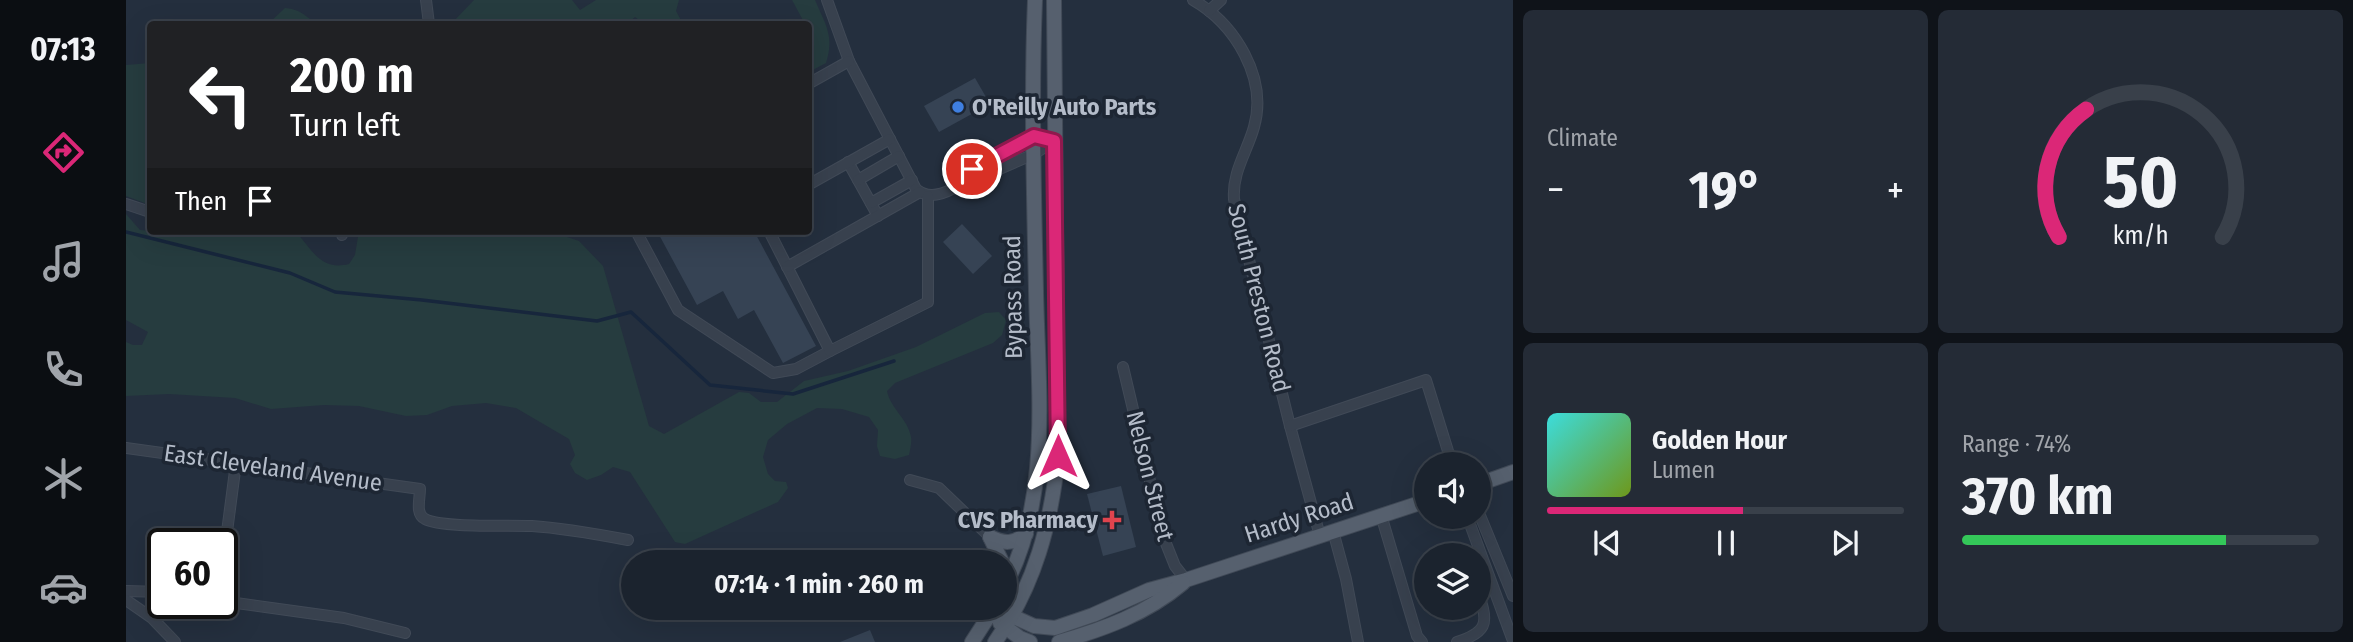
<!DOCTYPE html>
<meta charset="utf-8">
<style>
body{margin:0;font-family:"Fira Sans Condensed",sans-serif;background:#242b36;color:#f1f3f6;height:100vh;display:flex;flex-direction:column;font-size:26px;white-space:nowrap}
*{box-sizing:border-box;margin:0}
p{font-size:23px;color:#a0a4aa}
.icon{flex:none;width:38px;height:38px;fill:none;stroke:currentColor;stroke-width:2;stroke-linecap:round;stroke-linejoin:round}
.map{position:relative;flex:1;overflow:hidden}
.side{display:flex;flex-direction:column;gap:10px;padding:10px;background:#0f1319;width:840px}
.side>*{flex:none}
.top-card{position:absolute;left:21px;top:21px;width:665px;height:214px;border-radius:7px;box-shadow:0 7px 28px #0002,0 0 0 2px #39404a;background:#202124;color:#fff;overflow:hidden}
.controls{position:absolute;left:1288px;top:452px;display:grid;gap:14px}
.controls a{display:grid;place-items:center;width:77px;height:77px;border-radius:50%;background:#1b232e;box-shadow:0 7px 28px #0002,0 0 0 2px #39404a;font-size:35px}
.speed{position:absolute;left:21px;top:528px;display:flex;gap:14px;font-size:35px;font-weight:700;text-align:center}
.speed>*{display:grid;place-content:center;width:91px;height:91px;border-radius:50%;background:#1b232e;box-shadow:0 7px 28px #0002,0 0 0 2px #39404a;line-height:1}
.speed .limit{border:4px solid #111;border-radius:10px;background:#fff;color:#111}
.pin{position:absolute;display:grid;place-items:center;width:60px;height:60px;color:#fff;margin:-30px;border:4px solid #fff;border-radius:50%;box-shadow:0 2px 7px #0007}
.me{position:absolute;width:77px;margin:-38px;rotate:0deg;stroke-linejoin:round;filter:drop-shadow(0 0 5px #0008)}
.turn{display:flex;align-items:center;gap:24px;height:147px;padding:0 28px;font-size:32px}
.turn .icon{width:91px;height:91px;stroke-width:2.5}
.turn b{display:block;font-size:49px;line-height:60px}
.then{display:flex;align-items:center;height:66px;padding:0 28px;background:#0003;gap:14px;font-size:26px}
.big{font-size:52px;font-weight:700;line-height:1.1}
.side .widget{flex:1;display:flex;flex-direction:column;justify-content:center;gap:10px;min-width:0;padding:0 24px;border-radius:10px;background:#242b36}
.side .dial{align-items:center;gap:0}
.dial svg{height:182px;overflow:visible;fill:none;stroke:#39404a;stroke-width:7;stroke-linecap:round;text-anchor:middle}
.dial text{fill:#f1f3f6;stroke:none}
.song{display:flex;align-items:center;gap:21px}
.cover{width:84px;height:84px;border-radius:10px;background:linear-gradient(135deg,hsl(180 70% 55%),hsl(80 70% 35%))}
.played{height:7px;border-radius:4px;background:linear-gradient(90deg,#db2777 55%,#39404a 55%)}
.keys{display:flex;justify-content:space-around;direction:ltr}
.heat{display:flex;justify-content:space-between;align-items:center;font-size:38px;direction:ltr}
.charge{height:10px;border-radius:5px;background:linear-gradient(90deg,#34c759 74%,#39404a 0)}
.side .tiles{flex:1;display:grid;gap:10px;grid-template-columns:repeat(2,1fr)}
.trip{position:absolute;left:495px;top:550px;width:396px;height:70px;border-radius:35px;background:#1b232e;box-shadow:0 7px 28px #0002,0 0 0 2px #39404a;font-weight:700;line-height:70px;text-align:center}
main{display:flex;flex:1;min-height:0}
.tab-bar{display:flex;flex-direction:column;width:126px;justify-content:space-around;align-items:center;background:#0b0e12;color:#a0a4aa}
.tab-bar .icon{width:49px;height:49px}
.tab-bar .active{color:#db2777}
.tab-bar b{font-size:32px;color:#f1f3f6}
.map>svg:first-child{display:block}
.green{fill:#263c3f}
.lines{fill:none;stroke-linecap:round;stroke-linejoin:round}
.stream{stroke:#17263c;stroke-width:3.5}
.building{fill:#364354}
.minor-casing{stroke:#414a57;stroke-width:12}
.major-casing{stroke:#414a57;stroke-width:16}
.minor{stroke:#38414e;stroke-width:10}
.major{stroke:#56606e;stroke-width:14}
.route-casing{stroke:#8e194d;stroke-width:18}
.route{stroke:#db2777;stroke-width:12}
.shop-dot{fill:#3f7fe0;stroke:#1d2633;stroke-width:2.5}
.health-dot{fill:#e0444e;stroke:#1d2633;stroke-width:2.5}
.labels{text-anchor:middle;stroke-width:7;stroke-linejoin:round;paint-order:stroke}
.poi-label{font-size:24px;font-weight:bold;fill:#b4bcc9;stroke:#1d2633;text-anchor:start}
.street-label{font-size:24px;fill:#b4bcc9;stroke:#1d2633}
</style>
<main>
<nav class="tab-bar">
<b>07:13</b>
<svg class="icon active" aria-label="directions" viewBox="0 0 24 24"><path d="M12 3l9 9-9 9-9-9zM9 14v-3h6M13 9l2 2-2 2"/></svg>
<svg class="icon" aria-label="music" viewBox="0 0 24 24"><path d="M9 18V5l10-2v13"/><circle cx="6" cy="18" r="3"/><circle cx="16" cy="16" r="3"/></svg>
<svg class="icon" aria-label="phone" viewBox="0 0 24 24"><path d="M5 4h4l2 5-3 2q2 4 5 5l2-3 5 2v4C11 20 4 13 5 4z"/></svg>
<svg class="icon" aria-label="climate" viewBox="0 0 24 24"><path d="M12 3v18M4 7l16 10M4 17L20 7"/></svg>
<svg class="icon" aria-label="car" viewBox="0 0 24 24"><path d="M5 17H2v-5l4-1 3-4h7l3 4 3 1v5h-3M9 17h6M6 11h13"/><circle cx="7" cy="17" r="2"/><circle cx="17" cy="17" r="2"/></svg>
</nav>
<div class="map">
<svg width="1387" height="642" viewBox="0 0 1387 642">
<rect width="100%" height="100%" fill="#242f3e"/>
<g class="green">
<polygon points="348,0 446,0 454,10 470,0 553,0 550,11 557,24 518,24 509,17 501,24 325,24"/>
<path d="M666,0h23c10,24 20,36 11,63l-17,9v-29l2,-2 -3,-17h-3z"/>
<path d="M159,8c21,2 20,12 37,16h-54z"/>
<polygon points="24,63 24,205 0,196 0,65"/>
<path d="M0,214l14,16 10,1h134l13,2c16,18 24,38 52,31l6,-9 4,-24h190l30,10 24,25 46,160 15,8 75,-42 10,1 12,9h16l27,-21 44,-10 68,-24 69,-34 14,-1 7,8 -4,15 -9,8 -98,40 -8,8c3,17 21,28 24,46 1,5 -1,13 -2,18l-14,4 -15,-3 -3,-10 1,-16 -9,-13 -27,-8 -25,-1 -30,16 -19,16 -5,17 5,17 7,7 11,1 2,6 -10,14 -93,42 -10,-2 -45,-70 -17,-5 -12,8 -14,5 -12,-7 -5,-9 5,-9 -6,-16 -53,-31 -30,-5 -34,3 -25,9 -21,1 -47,-10 -35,-1 -53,4 -36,-11 -66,-4 -43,2v-54l7,3h9l6,-13 -22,-12z"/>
</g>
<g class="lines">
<polyline class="stream" points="0,232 164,273 209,292 296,300 471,321 505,312 584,385 667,394 768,361"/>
</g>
<g class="building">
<polygon points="849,78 864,104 813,132 798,106"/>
<polygon points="836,224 866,256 847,274 817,242"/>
<polygon points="531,231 628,231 690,346 657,363 628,310 612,319 597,291 571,305"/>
<polygon points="995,486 1010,547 977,556 961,494"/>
<polygon points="744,630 749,642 714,642"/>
</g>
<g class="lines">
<defs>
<g id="minor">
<polyline points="300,0 303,24"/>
<path d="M701,0l22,61 67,128c15,13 36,2 49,-9 4,-4 6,-10 10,-13 18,-12 39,-22 59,-31l20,5"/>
<path d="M1067,0c42,24 75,78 61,127 -7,25 -22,45 -20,72l56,227 30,110"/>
<polyline points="1083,11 1095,0"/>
<polyline points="682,84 723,61"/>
<polyline points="722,162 752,216"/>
<polyline points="840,179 848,180 908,154 928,141"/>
<polyline points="732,180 773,156"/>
<polyline points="682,185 764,139"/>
<polyline points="745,203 786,180"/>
<polyline points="0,204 24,212"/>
<polyline points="215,231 216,235"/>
<polyline points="510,231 552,310 647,373 670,369 704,351"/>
<polyline points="643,231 704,351 802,302 802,196"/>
<polyline points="661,267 794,192"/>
<polyline points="997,367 1037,536 1049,566 1060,580"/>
<polyline points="1164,426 1300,380 1326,464"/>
<path d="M0,448l294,41c0,10 -5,25 5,30 16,9 84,6 107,7 32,2 64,8 96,14"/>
<polyline points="784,480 813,488 864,537"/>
<polyline points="1353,513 1387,596"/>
<polyline points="1255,515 1291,636 1296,642"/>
<polyline points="1341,516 1387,641"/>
<polyline points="1207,531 1220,579 1232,642"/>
<polyline points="1334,551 1335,555"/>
<polyline points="96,570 110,463"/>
<polyline points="0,591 37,592"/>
<polyline points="0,600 26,618 49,642"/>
<polyline points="96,601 218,618 279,633"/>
<path d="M1331,642c28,-9 33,-18 22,-46"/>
</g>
<g id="major">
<polyline points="1353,484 1387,472"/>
<path d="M864,537c14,7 24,7 36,-3"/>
<polyline points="864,537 876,562"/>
<path d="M878,588c48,-89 34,-199 32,-297 -2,-97 -5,-194 -1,-291"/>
<polyline points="864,616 886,616 908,626 929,628 967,615 1023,590 1060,580 1300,501"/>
<polyline points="874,623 894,638 904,642"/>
<polyline points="846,642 868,608"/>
<path d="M869,642c40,-57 56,-118 63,-186l-4,-456"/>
<path d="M933,642c45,-13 87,-28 124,-59"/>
</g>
</defs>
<use href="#minor" class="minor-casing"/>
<use href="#major" class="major-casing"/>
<use href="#minor" class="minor"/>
<use href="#major" class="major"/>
</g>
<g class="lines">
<defs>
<polyline id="route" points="846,169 908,136 928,141 932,456"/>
</defs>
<use href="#route" class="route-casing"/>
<use href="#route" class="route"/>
</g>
<circle class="shop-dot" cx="832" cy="107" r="7"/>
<path class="health-dot" d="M982.5 509.5h7v7h7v7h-7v7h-7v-7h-7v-7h7z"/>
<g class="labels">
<g class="poi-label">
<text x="846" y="115">O'Reilly Auto Parts</text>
<text x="972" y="528" text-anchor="end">CVS Pharmacy</text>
</g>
<g class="street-label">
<text transform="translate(887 297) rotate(-91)" y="8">Bypass Road</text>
<text transform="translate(1133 298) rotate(76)" y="8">South Preston Road</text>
<text transform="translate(147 468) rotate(8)" y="8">East Cleveland Avenue</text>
<text transform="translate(1024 476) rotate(76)" y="8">Nelson Street</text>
<text transform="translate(1173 518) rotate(-18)" y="8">Hardy Road</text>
</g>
</g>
</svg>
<div class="controls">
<a><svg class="icon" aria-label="sound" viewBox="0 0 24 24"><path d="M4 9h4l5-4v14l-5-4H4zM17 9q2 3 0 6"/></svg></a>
<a><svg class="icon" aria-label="layers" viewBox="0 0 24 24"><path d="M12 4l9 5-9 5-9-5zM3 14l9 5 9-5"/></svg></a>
</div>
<div class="speed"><div class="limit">60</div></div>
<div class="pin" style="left:846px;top:169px;background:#d93025"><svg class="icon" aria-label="arrive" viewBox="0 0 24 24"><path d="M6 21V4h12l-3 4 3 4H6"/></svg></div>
<svg class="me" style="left:932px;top:456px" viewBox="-20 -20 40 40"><path d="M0-17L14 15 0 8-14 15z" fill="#db2777" stroke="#fff" stroke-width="4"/></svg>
<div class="trip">07:14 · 1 min · 260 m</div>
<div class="top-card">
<div class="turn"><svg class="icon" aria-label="left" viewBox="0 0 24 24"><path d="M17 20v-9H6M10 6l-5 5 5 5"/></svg><div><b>200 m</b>Turn left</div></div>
<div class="then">Then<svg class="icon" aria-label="arrive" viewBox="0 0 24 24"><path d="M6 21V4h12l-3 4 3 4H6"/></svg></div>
</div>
</div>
<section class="side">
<div class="tiles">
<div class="widget"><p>Climate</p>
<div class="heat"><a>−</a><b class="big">19°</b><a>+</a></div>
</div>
<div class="widget dial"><svg viewBox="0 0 100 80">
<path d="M14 69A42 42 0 1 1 86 69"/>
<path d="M14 69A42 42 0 0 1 26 13" stroke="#db2777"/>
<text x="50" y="56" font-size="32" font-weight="700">50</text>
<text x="50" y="72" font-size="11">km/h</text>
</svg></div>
<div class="widget">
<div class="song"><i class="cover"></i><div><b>Golden Hour</b><p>Lumen</p></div></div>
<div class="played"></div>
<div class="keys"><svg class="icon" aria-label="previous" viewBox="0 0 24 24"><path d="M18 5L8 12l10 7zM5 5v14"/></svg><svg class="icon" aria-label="pause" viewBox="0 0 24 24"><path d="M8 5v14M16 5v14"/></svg><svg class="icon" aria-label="next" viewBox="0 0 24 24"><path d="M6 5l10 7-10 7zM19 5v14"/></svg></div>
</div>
<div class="widget"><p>Range · 74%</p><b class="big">370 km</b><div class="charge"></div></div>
</div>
</section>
</main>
